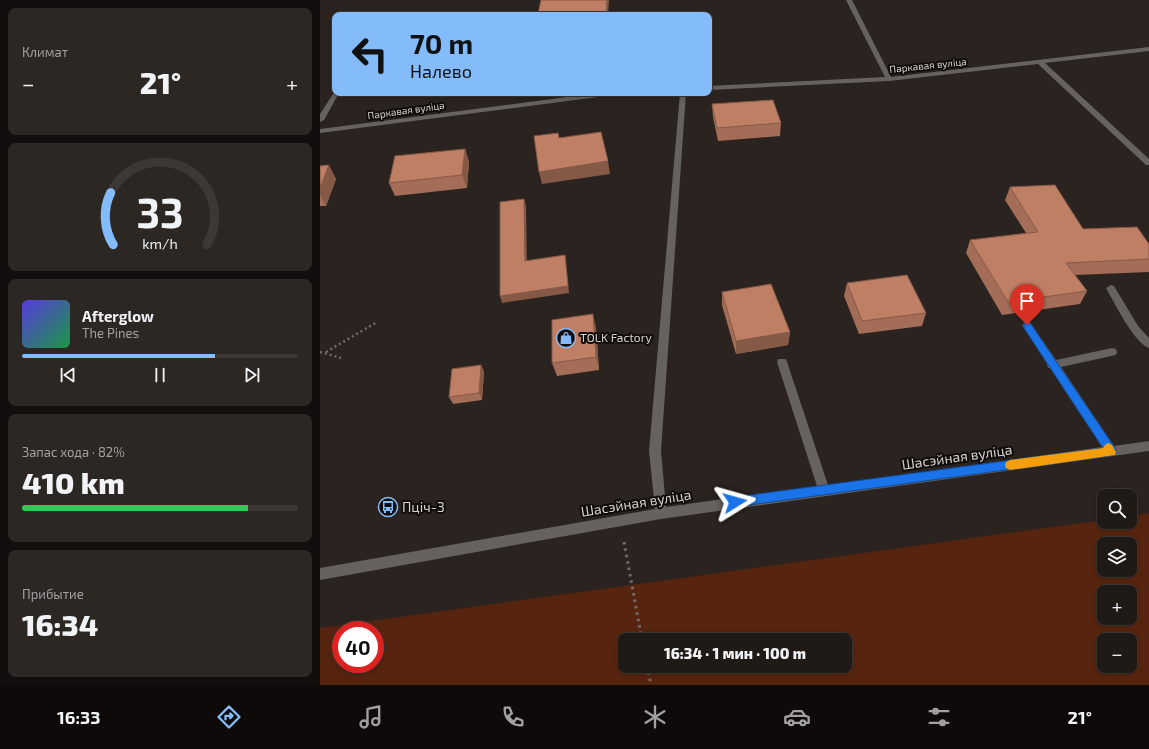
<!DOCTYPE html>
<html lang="ru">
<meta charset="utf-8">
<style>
body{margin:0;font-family:"Exo 2",sans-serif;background:#2d2724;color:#f1f3f6;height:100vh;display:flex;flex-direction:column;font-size:15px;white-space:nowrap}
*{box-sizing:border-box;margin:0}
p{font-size:13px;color:#a2a1a1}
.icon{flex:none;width:22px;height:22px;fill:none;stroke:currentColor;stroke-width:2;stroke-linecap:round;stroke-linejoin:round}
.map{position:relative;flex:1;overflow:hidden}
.details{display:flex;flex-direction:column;gap:8px;padding:8px;background:#120e0d;width:320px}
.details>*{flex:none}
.banner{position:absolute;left:12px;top:12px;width:380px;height:84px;border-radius:8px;box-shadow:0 2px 6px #0003,0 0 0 1px #3d3836;background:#84bcfb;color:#111;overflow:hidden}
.tools{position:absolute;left:777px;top:489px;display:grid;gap:8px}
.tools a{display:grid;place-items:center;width:40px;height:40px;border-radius:8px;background:#201a17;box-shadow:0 2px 6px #0003,0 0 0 1px #3d3836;font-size:20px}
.speed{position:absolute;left:12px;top:621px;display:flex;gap:8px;font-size:20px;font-weight:700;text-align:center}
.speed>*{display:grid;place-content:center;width:52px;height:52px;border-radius:50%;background:#201a17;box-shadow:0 2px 6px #0003,0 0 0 1px #3d3836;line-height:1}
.speed .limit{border:6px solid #d22;background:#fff;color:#111}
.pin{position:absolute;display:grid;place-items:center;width:34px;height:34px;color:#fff;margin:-41px -17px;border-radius:50% 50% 50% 0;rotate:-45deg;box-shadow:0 0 4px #0007}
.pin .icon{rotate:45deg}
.me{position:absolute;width:44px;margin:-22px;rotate:82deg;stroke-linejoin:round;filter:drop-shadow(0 0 3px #0008)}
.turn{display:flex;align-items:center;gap:14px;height:84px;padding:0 12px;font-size:18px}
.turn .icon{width:52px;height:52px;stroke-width:2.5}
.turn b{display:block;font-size:28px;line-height:34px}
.big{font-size:30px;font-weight:800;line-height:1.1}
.details .card{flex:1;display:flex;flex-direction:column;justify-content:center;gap:6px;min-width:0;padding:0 14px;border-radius:8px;background:#2d2724}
.details .dial{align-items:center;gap:0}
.dial svg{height:104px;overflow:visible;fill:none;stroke:#3d3836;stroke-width:7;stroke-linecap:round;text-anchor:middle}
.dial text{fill:#f1f3f6;stroke:none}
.song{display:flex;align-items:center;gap:12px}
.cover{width:48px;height:48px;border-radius:6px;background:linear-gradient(135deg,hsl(250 70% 55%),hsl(140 70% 35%))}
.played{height:4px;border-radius:2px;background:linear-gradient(90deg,#84bcfb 70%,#3d3836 70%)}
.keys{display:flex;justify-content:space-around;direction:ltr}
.heat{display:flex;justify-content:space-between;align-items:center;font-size:22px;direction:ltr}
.charge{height:6px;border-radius:3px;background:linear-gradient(90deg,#34c759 82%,#3d3836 0)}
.trip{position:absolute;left:298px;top:633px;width:234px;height:40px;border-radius:8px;background:#201a17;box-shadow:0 2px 6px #0003,0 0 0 1px #3d3836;font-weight:800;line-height:40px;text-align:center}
.dock{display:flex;height:64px;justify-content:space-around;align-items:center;background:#0d0a09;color:#a2a1a1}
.dock .icon{width:28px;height:28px}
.dock .active{color:#84bcfb}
.dock b{font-size:18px;color:#f1f3f6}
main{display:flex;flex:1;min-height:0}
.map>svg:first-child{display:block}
.green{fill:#57250f;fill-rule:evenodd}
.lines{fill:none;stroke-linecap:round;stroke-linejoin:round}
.path-far1{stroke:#736d6a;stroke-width:2.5;stroke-dasharray:2 3;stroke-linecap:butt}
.path{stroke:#736d6a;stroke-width:3;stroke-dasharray:2.5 4;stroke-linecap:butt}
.minor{fill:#666260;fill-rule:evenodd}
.wall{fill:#a46d57}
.shaded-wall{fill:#865947}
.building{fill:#bf7f65;stroke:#865947}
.route{fill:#1a73e8;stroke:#114b97}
.slow{fill:#f59e0b}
.labels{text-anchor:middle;stroke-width:4;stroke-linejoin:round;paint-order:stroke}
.far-street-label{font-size:10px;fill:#d7d2d0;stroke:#100d0b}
.poi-label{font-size:12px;fill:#d7d2d0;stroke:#100d0b;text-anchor:start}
.near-street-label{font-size:14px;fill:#d7d2d0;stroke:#100d0b}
.near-poi-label{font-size:14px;fill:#d7d2d0;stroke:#100d0b;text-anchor:start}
</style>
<main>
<section class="details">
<div class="card"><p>Климат</p>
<div class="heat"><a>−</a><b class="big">21°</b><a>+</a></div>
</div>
<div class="card dial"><svg viewBox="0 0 100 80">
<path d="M14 69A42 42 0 1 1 86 69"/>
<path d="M14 69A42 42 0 0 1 12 29" stroke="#84bcfb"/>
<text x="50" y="56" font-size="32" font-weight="700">33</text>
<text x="50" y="72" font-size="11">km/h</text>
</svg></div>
<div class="card">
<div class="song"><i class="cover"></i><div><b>Afterglow</b><p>The Pines</p></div></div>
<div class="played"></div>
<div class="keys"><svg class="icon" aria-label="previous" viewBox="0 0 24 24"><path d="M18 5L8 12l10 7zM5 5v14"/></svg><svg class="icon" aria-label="pause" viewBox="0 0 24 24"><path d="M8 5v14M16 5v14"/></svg><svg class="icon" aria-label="next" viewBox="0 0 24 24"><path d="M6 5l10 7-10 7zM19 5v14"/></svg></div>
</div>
<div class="card"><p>Запас хода · 82%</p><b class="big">410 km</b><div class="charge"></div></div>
<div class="card"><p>Прибытие</p><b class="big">16:34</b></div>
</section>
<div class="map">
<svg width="829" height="685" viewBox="0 0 829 685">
<rect width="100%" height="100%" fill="#2a231f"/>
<path class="green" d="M829,513v172h-829v-57l784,-108v2h26v-6zM784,544h26v26h-26zM784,592h26v26h-26zM21,630h34v34h-34zM305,640h220v26h-220zM784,640h26v26h-26z"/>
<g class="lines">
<g class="path-far1">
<polyline points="0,352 21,358"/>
<polyline points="6,352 57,322"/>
</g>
<g class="path">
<polyline points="304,542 322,640"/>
<polyline points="327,666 331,685"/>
</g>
<g class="minor">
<polygon points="526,0 532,0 571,77 829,47 829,51 725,63 829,159 829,165 826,165 718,64 569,81 389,90 389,86 565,77"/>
<polygon points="389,34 392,37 389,39"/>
<polygon points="15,91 15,93 19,93 4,120 0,122 0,114"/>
<polygon points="278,93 297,93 294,95 0,133 0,129"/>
<polygon points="360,93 366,93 341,451 346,507 497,486 457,362 458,359 466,359 508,485 782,447 730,368 728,368 727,364 704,328 702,325 707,321 710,322 736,360 792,348 796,349 797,352 796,355 741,367 794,446 829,441 829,451 341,519 0,580 0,568 335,509 329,451"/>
<path d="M791,285l3,1 24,40 11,12v10c-15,-5 -35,-46 -43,-60z"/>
</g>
</g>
<g class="wall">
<polygon points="392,104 461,123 460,136 398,141 393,117"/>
<polygon points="145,149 149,162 147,188 75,196 69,183"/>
<polygon points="0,166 16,179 6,206 0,206"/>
<polygon points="690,187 763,229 829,244 829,272 755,275 767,291 760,304 682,315 646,253 650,240 706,233 685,200"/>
<polygon points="527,283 606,313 602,326 539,334 524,296"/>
<polygon points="402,292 470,332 468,345 416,354 402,305"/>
<polygon points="276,328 279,370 237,376 232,363"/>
<polygon points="161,365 164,372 162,400 133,404 129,397"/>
</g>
<g class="shaded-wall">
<polygon points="287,0 289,0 288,15 286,15"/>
<polygon points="145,149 149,162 147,188 142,175"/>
<polygon points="288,161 290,174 222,184 219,172"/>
<polygon points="9,165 16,179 6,206 0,195 0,188"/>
<polygon points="204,199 206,206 207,268 205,261"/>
<polygon points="245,255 246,262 249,293 182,303 180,296"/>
<polygon points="273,314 276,328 279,370 276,357"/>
<polygon points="470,332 468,345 416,354 416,341"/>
<polygon points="161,365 164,372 162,400 159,393"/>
</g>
<g class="building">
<polygon points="221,0 287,0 286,15 206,15 218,14"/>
<polygon points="453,100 461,123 397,128 392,104"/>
<polygon points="281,132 288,161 219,172 214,136 238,133 239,138"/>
<polygon points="145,149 142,175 69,183 75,156"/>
<polygon points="9,165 0,188 0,166"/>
<polygon points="735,185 763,229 817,227 829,244 829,259 746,263 767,291 688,302 650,240 718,232 690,187"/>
<polygon points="204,199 205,261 245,255 248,286 180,296 180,202"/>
<polygon points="587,275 606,313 542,321 527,283"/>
<polygon points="451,284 470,332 416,341 402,292"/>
<polygon points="273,314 276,357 232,363 232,320"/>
<polygon points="161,365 159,393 129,397 132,369"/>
</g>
<polygon class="route" points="707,322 710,323 795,448 796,452 795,455 415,507 411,506 409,502 411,499 415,497 783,448 704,328 704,323"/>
<polygon class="slow" points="788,443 792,445 796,452 795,455 690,470 686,468 685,465 686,462 690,460 783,448 785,445"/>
<defs>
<symbol id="shop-ring" viewBox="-11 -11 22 22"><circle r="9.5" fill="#100d0b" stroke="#84bcfb" stroke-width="1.5"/><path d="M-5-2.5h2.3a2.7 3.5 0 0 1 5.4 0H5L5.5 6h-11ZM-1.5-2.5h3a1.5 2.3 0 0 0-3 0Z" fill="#84bcfb"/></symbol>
<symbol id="bus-ring" viewBox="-11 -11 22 22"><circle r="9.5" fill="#100d0b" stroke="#84bcfb" stroke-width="1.5"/><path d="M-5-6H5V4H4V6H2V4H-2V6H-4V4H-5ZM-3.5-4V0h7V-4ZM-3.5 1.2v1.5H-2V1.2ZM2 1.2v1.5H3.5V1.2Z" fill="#84bcfb"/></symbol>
</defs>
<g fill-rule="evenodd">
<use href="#shop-ring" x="235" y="327" width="22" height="22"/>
<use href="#bus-ring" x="57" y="496" width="22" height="22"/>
</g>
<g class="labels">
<g class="far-street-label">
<text transform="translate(608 65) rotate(-6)" y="4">Паркавая вуліца</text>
<text transform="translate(86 110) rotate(-8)" y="4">Паркавая вуліца</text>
</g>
<g class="poi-label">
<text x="260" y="342">TOLK Factory</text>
</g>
<g class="near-street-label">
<text transform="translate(637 457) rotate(-8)" y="5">Шасэйная вуліца</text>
<text transform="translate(316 503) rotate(-9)" y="5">Шасэйная вуліца</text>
</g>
<g class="near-poi-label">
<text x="82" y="512">Пціч-3</text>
</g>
</g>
</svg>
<div class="tools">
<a><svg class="icon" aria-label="search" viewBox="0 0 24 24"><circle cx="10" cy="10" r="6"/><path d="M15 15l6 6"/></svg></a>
<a><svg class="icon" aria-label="layers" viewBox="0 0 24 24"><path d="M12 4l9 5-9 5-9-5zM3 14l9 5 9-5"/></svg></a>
<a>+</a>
<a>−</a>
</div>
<div class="speed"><div class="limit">40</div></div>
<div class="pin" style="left:707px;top:325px;background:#d93025"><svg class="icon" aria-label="arrive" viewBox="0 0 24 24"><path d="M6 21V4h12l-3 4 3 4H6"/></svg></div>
<svg class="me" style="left:415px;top:502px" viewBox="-20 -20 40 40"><path d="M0-17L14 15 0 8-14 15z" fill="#1a73e8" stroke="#fff" stroke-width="4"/></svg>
<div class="trip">16:34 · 1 мин · 100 m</div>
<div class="banner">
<div class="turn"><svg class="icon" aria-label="left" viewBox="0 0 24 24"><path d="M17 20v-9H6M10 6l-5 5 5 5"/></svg><div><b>70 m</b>Налево</div></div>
</div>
</div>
</main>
<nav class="dock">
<b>16:33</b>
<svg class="icon active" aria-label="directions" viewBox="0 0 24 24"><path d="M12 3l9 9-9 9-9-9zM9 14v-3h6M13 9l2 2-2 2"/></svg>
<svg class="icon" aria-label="music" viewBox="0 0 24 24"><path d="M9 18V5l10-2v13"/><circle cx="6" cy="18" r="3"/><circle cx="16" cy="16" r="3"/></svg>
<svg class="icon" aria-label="phone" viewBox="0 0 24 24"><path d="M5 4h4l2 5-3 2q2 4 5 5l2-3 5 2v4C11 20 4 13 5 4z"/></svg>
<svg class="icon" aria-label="climate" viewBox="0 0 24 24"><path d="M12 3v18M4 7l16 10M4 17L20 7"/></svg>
<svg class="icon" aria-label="car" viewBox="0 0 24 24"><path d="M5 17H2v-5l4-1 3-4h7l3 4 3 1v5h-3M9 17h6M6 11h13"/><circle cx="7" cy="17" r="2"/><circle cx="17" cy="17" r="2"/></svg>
<svg class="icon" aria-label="filters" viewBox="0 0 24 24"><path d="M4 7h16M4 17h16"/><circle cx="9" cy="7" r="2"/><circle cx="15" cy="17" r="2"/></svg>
<b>21°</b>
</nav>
